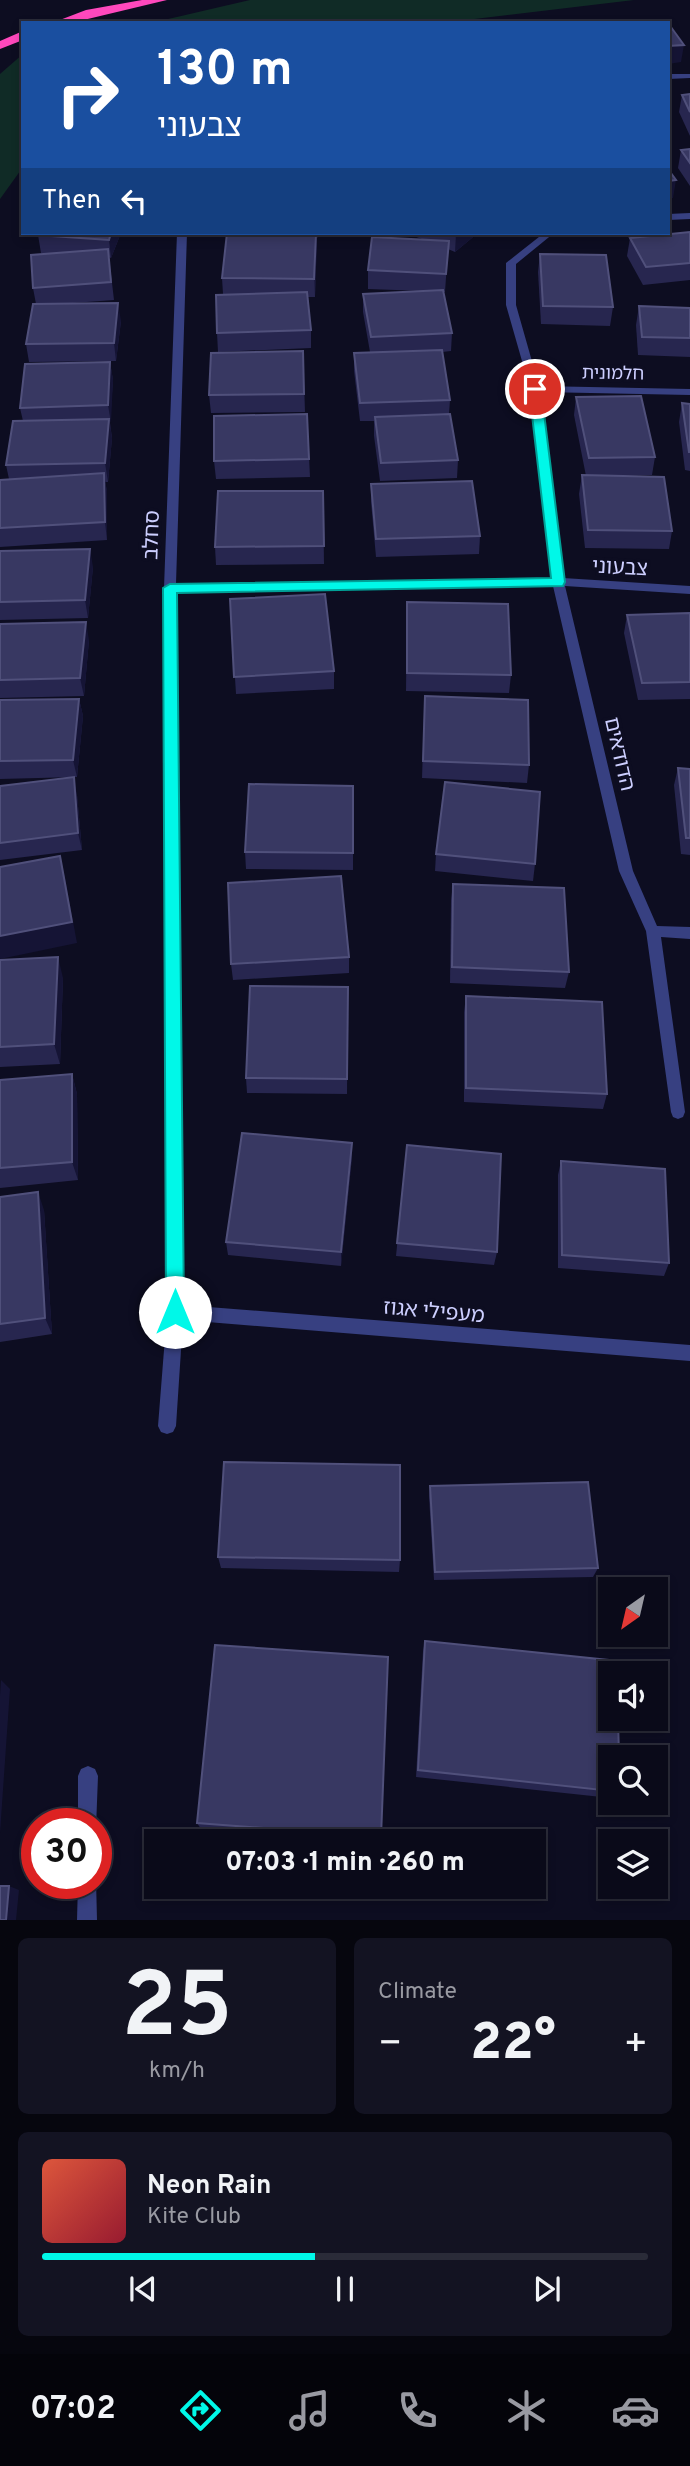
<!DOCTYPE html>
<meta charset="utf-8">
<style>
body{margin:0;font-family:Overpass,"Noto Sans Hebrew",sans-serif;background:#131322;color:#f1f3f6;height:100vh;display:flex;flex-direction:column;font-size:26px;white-space:nowrap}
*{box-sizing:border-box;margin:0}
p{font-size:23px;color:#999aa2}
.icon{flex:none;width:38px;height:38px;fill:none;stroke:currentColor;stroke-width:2;stroke-linecap:round;stroke-linejoin:round}
.map{position:relative;height:1920px;overflow:hidden}
.drawer{display:flex;flex-direction:column;gap:18px;padding:18px;background:#06060e;flex:1}
.drawer>*{flex:none}
.guide{position:absolute;left:21px;top:21px;width:649px;height:214px;border-radius:0px;box-shadow:0 4px 10px #0003,0 0 0 2px #2a2b38;background:#1a4fa0;color:#fff;overflow:hidden}
.needle{width:46px;rotate:214deg}
.tools{position:absolute;left:598px;top:1577px;display:grid;gap:14px}
.tools a{display:grid;place-items:center;width:70px;height:70px;border-radius:0px;background:#0a0a19;box-shadow:0 4px 10px #0003,0 0 0 2px #2a2b38;font-size:35px}
.speed{position:absolute;left:21px;top:1808px;display:flex;gap:14px;font-size:35px;font-weight:700;text-align:center}
.speed>*{display:grid;place-content:center;width:91px;height:91px;border-radius:50%;background:#0a0a19;box-shadow:0 4px 10px #0003,0 0 0 2px #2a2b38;line-height:1}
.speed .limit{border:10px solid #d22;background:#fff;color:#111}
.pin{position:absolute;display:grid;place-items:center;width:60px;height:60px;color:#fff;margin:-30px;border:4px solid #fff;border-radius:50%;box-shadow:0 2px 7px #0007}
.me{position:absolute;width:77px;margin:-38px;rotate:0deg;stroke-linejoin:round;filter:drop-shadow(0 0 5px #0008)}
.turn{display:flex;align-items:center;gap:24px;height:147px;padding:0 21px;font-size:32px}
.turn .icon{width:91px;height:91px;stroke-width:2.5}
.turn b{display:block;font-size:49px;line-height:60px}
.then{display:flex;align-items:center;height:66px;padding:0 21px;background:#0003;gap:14px;font-size:26px}
.big{font-size:52px;font-weight:800;line-height:1.1}
.drawer .widget{flex:1;display:flex;flex-direction:column;justify-content:center;gap:10px;min-width:0;padding:0 24px;border-radius:10px;background:#131322}
.drawer .dial{align-items:center;gap:0}
.dial b{font-size:91px;line-height:1}
.song{display:flex;align-items:center;gap:21px}
.cover{width:84px;height:84px;border-radius:10px;background:linear-gradient(135deg,hsl(10 70% 55%),hsl(350 70% 35%))}
.played{height:7px;border-radius:4px;background:linear-gradient(90deg,#00f8e8 45%,#2a2b38 45%)}
.keys{display:flex;justify-content:space-around;direction:ltr}
.heat{display:flex;justify-content:space-between;align-items:center;font-size:38px;direction:ltr}
.drawer .tiles{flex:1;display:grid;gap:18px;grid-template-columns:1fr 1fr}
.widget:last-child{grid-column:span 2}
.trip{position:absolute;left:144px;top:1829px;width:402px;height:70px;border-radius:0px;background:#0a0a19;box-shadow:0 4px 10px #0003,0 0 0 2px #2a2b38;font-weight:800;line-height:70px;text-align:center}
.menu{display:flex;height:112px;justify-content:space-around;align-items:center;background:#04040a;color:#999aa2}
.menu .icon{width:49px;height:49px}
.menu .on{color:#00f8e8}
.menu b{font-size:32px;color:#f1f3f6}
.map>svg:first-child{display:block}
.green{fill:#102b26}
.lines{fill:none;stroke-linecap:round;stroke-linejoin:round}
.street{fill:#374081;fill-rule:evenodd}
.highway{fill:#ff48bd;fill-rule:evenodd}
.wall{fill:#27264f}
.shaded-wall{fill:#151435}
.building{fill:#383862;stroke:#50507b;stroke-width:2}
.route{fill:#00f8e8;stroke:#00a197;stroke-width:2}
.labels{text-anchor:middle;stroke-width:7;stroke-linejoin:round;paint-order:stroke}
.far-street-label{font-size:18px;fill:#cdcfff;stroke:#0d0d21}
.street-label{font-size:21px;fill:#cdcfff;stroke:#0d0d21}
</style>
<div class="map">
<svg width="690" height="1920" viewBox="0 0 690 1920">
<rect width="100%" height="100%" fill="#0d0d21"/>
<g class="green">
<polygon points="250,0 634,0 441,23 151,23"/>
<polygon points="23,54 23,167 0,199 0,74"/>
</g>
<g class="lines">
<g class="street">
<polygon points="668,74 690,74 690,78 668,79"/>
<polygon points="690,213 690,219 668,220 668,214"/>
<polygon points="177,233 187,233 176,584 552,578 530,389 506,305 506,263 544,233 554,233 516,264 516,305 539,386 690,389 690,395 541,392 563,578 690,586 690,594 565,586 633,871 657,926 690,927 690,939 661,937 685,1112 683,1117 678,1119 673,1117 671,1112 646,931 619,871 553,586 176,592 183,1305 690,1345 690,1361 183,1320 176,1426 173,1432 167,1434 161,1432 158,1426 167,1312 164,588"/>
<polygon points="88,1766 95,1769 98,1776 96,1828 96,1824 78,1824 78,1776 81,1769"/>
<polygon points="96,1879 97,1920 77,1920 78,1883 96,1883"/>
</g>
<g class="highway">
<polygon points="142,0 167,0 71,23 52,23 86,10"/>
<polygon points="23,31 23,40 0,49 0,41"/>
</g>
</g>
<g class="wall">
<polygon points="690,94 690,136 679,112 682,95"/>
<polygon points="690,149 690,186 678,168 681,150"/>
<polygon points="690,232 690,280 643,285 627,256 630,238"/>
<polygon points="39,233 121,233 111,258 109,257 114,300 73,303 121,321 116,361 29,362 26,344 36,304 33,288 51,253 41,253 38,235"/>
<polygon points="270,233 321,233 317,238 315,297 308,297 311,330 311,348 218,352 217,333 223,294 222,278 275,234"/>
<polygon points="405,233 478,233 455,252 448,249 445,292 443,292 452,333 451,351 442,352 450,400 449,414 458,460 457,478 380,481 374,436 374,421 360,421 354,371 354,353 370,352 363,312 363,294 423,291 368,289 368,270 422,239"/>
<polygon points="540,254 613,307 610,326 541,324 538,272"/>
<polygon points="639,306 690,308 690,357 638,355 636,325"/>
<polygon points="303,351 305,412 211,413 209,395"/>
<polygon points="110,362 113,380 110,423 112,438 108,482 105,482 107,491 107,540 0,547 0,480 9,479 6,465 23,421 20,408"/>
<polygon points="576,397 655,457 652,475 603,476 672,531 669,549 585,548 579,494 582,475 586,476 574,415"/>
<polygon points="682,403 690,404 690,471 685,470 679,422"/>
<polygon points="307,414 310,477 216,479 214,461"/>
<polygon points="371,484 480,536 479,554 376,557 371,502"/>
<polygon points="323,491 324,564 216,565 215,547"/>
<polygon points="0,551 93,567 88,618 0,620"/>
<polygon points="230,599 334,671 334,689 236,694"/>
<polygon points="407,602 511,675 509,693 406,691"/>
<polygon points="690,613 690,699 638,700 624,633 627,615"/>
<polygon points="0,624 89,640 84,696 0,698"/>
<polygon points="79,699 83,716 77,777 0,779 0,700"/>
<polygon points="424,714 529,765 527,783 422,778"/>
<polygon points="678,768 690,769 690,855 681,854 674,785"/>
<polygon points="0,786 77,795 82,850 0,860"/>
<polygon points="353,786 353,870 246,869 245,852"/>
<polygon points="436,854 535,864 533,881 435,871"/>
<polygon points="453,884 569,972 565,988 450,983 451,900"/>
<polygon points="349,957 349,973 233,980 231,964"/>
<polygon points="0,960 63,978 60,1064 0,1067"/>
<polygon points="348,987 347,1094 247,1093 246,1078"/>
<polygon points="466,996 607,1094 603,1109 464,1102 464,1012"/>
<polygon points="72,1074 77,1094 78,1180 0,1188 0,1080"/>
<polygon points="352,1143 352,1157 341,1266 228,1255 226,1242"/>
<polygon points="407,1145 497,1252 494,1265 396,1256"/>
<polygon points="561,1161 669,1263 664,1276 558,1268 558,1175"/>
<polygon points="0,1197 44,1210 52,1334 0,1342"/>
<polygon points="430,1486 598,1568 593,1577 434,1580 429,1496"/>
<polygon points="218,1557 400,1560 399,1572 221,1568"/>
<polygon points="425,1641 611,1757 611,1798 416,1777 423,1651"/>
<polygon points="197,1823 381,1837 380,1841 367,1841 201,1829"/>
</g>
<g class="shaded-wall">
<polygon points="684,45 681,62 668,64 668,46"/>
<polygon points="676,180 673,198 668,198 668,181"/>
<polygon points="111,233 121,233 111,258 109,240"/>
<polygon points="313,233 321,233 317,238 315,297"/>
<polygon points="457,233 478,233 455,252 456,234"/>
<polygon points="118,303 121,321 116,361 114,343"/>
<polygon points="110,362 113,380 111,423 108,405"/>
<polygon points="109,419 112,438 108,482 105,463"/>
<polygon points="104,473 107,491 107,540 105,522"/>
<polygon points="90,549 93,567 88,618 85,600"/>
<polygon points="86,622 89,640 84,696 80,678"/>
<polygon points="79,699 83,716 77,777 73,760"/>
<polygon points="74,777 77,795 82,850 78,833"/>
<polygon points="60,856 65,878 77,943 0,959 0,936"/>
<polygon points="58,957 63,978 60,1064 54,1044"/>
<polygon points="72,1074 77,1094 78,1180 72,1162"/>
<polygon points="352,1143 352,1157 341,1266 341,1252"/>
<polygon points="38,1192 44,1210 52,1334 45,1318"/>
<polygon points="1,1680 10,1689 0,1833 0,1696"/>
<polygon points="9,1886 19,1890 16,1920 6,1920"/>
</g>
<g class="building">
<polygon points="668,23 684,45 668,46"/>
<polygon points="690,94 690,112 682,95"/>
<polygon points="690,149 690,163 681,150"/>
<polygon points="668,169 676,180 668,181"/>
<polygon points="690,232 690,263 646,267 630,238"/>
<polygon points="39,233 111,233 109,240 38,235"/>
<polygon points="227,233 316,234 314,279 222,278"/>
<polygon points="372,237 449,241 446,274 368,270"/>
<polygon points="108,249 111,282 33,288 31,255"/>
<polygon points="540,254 606,255 613,307 543,306"/>
<polygon points="443,290 452,333 371,337 363,294"/>
<polygon points="307,292 311,330 217,333 216,295"/>
<polygon points="118,303 114,343 26,344 33,304"/>
<polygon points="639,306 690,308 690,338 642,337"/>
<polygon points="442,350 450,400 360,403 354,353"/>
<polygon points="303,351 304,394 209,395 211,353"/>
<polygon points="110,362 108,405 20,408 25,364"/>
<polygon points="641,396 655,457 589,458 576,397"/>
<polygon points="682,403 690,404 690,452 689,452"/>
<polygon points="307,414 309,459 214,461 214,416"/>
<polygon points="450,414 458,460 381,463 375,417"/>
<polygon points="109,419 105,463 6,465 13,421"/>
<polygon points="104,473 105,522 0,528 0,480"/>
<polygon points="582,475 664,477 672,531 588,530"/>
<polygon points="472,481 480,536 376,539 371,484"/>
<polygon points="218,491 323,491 324,546 215,547"/>
<polygon points="90,549 85,600 0,602 0,551"/>
<polygon points="325,594 334,671 234,677 230,599"/>
<polygon points="407,602 508,604 511,675 407,673"/>
<polygon points="690,613 690,682 642,683 627,615"/>
<polygon points="86,622 80,678 0,680 0,624"/>
<polygon points="425,696 528,700 529,765 423,761"/>
<polygon points="79,699 73,760 0,761 0,700"/>
<polygon points="678,768 690,769 690,838 686,838"/>
<polygon points="74,777 78,833 0,843 0,786"/>
<polygon points="445,782 540,792 535,864 436,854"/>
<polygon points="249,784 353,786 353,853 245,852"/>
<polygon points="60,856 72,922 0,936 0,867"/>
<polygon points="341,876 349,957 231,964 228,883"/>
<polygon points="453,884 564,888 569,972 452,967"/>
<polygon points="58,957 54,1044 0,1047 0,960"/>
<polygon points="250,986 348,987 347,1079 246,1078"/>
<polygon points="466,996 602,1002 607,1094 466,1088"/>
<polygon points="72,1074 72,1162 0,1168 0,1080"/>
<polygon points="242,1133 352,1143 341,1252 226,1242"/>
<polygon points="407,1145 501,1154 497,1252 397,1243"/>
<polygon points="561,1161 665,1169 669,1263 562,1255"/>
<polygon points="38,1192 45,1318 0,1324 0,1197"/>
<polygon points="224,1462 400,1465 400,1560 218,1557"/>
<polygon points="588,1482 598,1568 435,1572 430,1486"/>
<polygon points="425,1641 618,1661 618,1673 611,1673 611,1718 618,1718 619,1757 611,1757 611,1791 418,1770"/>
<polygon points="215,1645 388,1657 381,1837 197,1823"/>
<polygon points="0,1886 9,1886 6,1920 0,1920"/>
</g>
<polygon class="route" points="535,386 541,389 565,582 563,586 177,593 184,1312 182,1318 175,1320 168,1318 166,1312 163,588 170,584 551,578 529,389"/>
<g class="labels">
<g class="far-street-label">
<text transform="translate(613 373) rotate(1)" y="6">חלמונית</text>
</g>
<g class="street-label">
<text transform="translate(151 535) rotate(-88)" y="7">סחלב</text>
<text transform="translate(620 567) rotate(3)" y="7">צבעוני</text>
<text transform="translate(620 754) rotate(77)" y="7">הדודאים</text>
<text transform="translate(434 1311) rotate(5)" y="7">מעפילי אגוז</text>
</g>
</g>
</svg>
<div class="tools">
<a><svg class="needle" viewBox="-14 -14 28 28"><path d="M0-13l5 13h-10z" fill="#e53935"/><path d="M0 13l5-13h-10z" fill="#999aa2"/></svg></a>
<a><svg class="icon" aria-label="sound" viewBox="0 0 24 24"><path d="M4 9h4l5-4v14l-5-4H4zM17 9q2 3 0 6"/></svg></a>
<a><svg class="icon" aria-label="search" viewBox="0 0 24 24"><circle cx="10" cy="10" r="6"/><path d="M15 15l6 6"/></svg></a>
<a><svg class="icon" aria-label="layers" viewBox="0 0 24 24"><path d="M12 4l9 5-9 5-9-5zM3 14l9 5 9-5"/></svg></a>
</div>
<div class="speed"><div class="limit">30</div></div>
<div class="pin" style="left:535px;top:389px;background:#d93025"><svg class="icon" aria-label="arrive" viewBox="0 0 24 24"><path d="M6 21V4h12l-3 4 3 4H6"/></svg></div>
<svg class="me" style="left:175px;top:1312px" viewBox="-20 -20 40 40"><circle r="19" fill="#fff"/><path d="M0-13L10 11 0 6-10 11z" fill="#00f8e8"/></svg>
<div class="trip">07:03 · 1 min · 260 m</div>
<div class="guide">
<div class="turn"><svg class="icon" aria-label="right" viewBox="0 0 24 24"><path d="M7 20v-9h11M14 6l5 5-5 5"/></svg><div><b>130 m</b>צבעוני</div></div>
<div class="then">Then<svg class="icon" aria-label="left" viewBox="0 0 24 24"><path d="M17 20v-9H6M10 6l-5 5 5 5"/></svg></div>
</div>
</div>
<section class="drawer">
<div class="tiles">
<div class="widget dial"><b>25</b><p>km/h</p></div>
<div class="widget"><p>Climate</p>
<div class="heat"><a>−</a><b class="big">22°</b><a>+</a></div>
</div>
<div class="widget">
<div class="song"><i class="cover"></i><div><b>Neon Rain</b><p>Kite Club</p></div></div>
<div class="played"></div>
<div class="keys"><svg class="icon" aria-label="previous" viewBox="0 0 24 24"><path d="M18 5L8 12l10 7zM5 5v14"/></svg><svg class="icon" aria-label="pause" viewBox="0 0 24 24"><path d="M8 5v14M16 5v14"/></svg><svg class="icon" aria-label="next" viewBox="0 0 24 24"><path d="M6 5l10 7-10 7zM19 5v14"/></svg></div>
</div>
</div>
</section>
<nav class="menu">
<b>07:02</b>
<svg class="icon on" aria-label="directions" viewBox="0 0 24 24"><path d="M12 3l9 9-9 9-9-9zM9 14v-3h6M13 9l2 2-2 2"/></svg>
<svg class="icon" aria-label="music" viewBox="0 0 24 24"><path d="M9 18V5l10-2v13"/><circle cx="6" cy="18" r="3"/><circle cx="16" cy="16" r="3"/></svg>
<svg class="icon" aria-label="phone" viewBox="0 0 24 24"><path d="M5 4h4l2 5-3 2q2 4 5 5l2-3 5 2v4C11 20 4 13 5 4z"/></svg>
<svg class="icon" aria-label="climate" viewBox="0 0 24 24"><path d="M12 3v18M4 7l16 10M4 17L20 7"/></svg>
<svg class="icon" aria-label="car" viewBox="0 0 24 24"><path d="M5 17H2v-5l4-1 3-4h7l3 4 3 1v5h-3M9 17h6M6 11h13"/><circle cx="7" cy="17" r="2"/><circle cx="17" cy="17" r="2"/></svg>
</nav>
